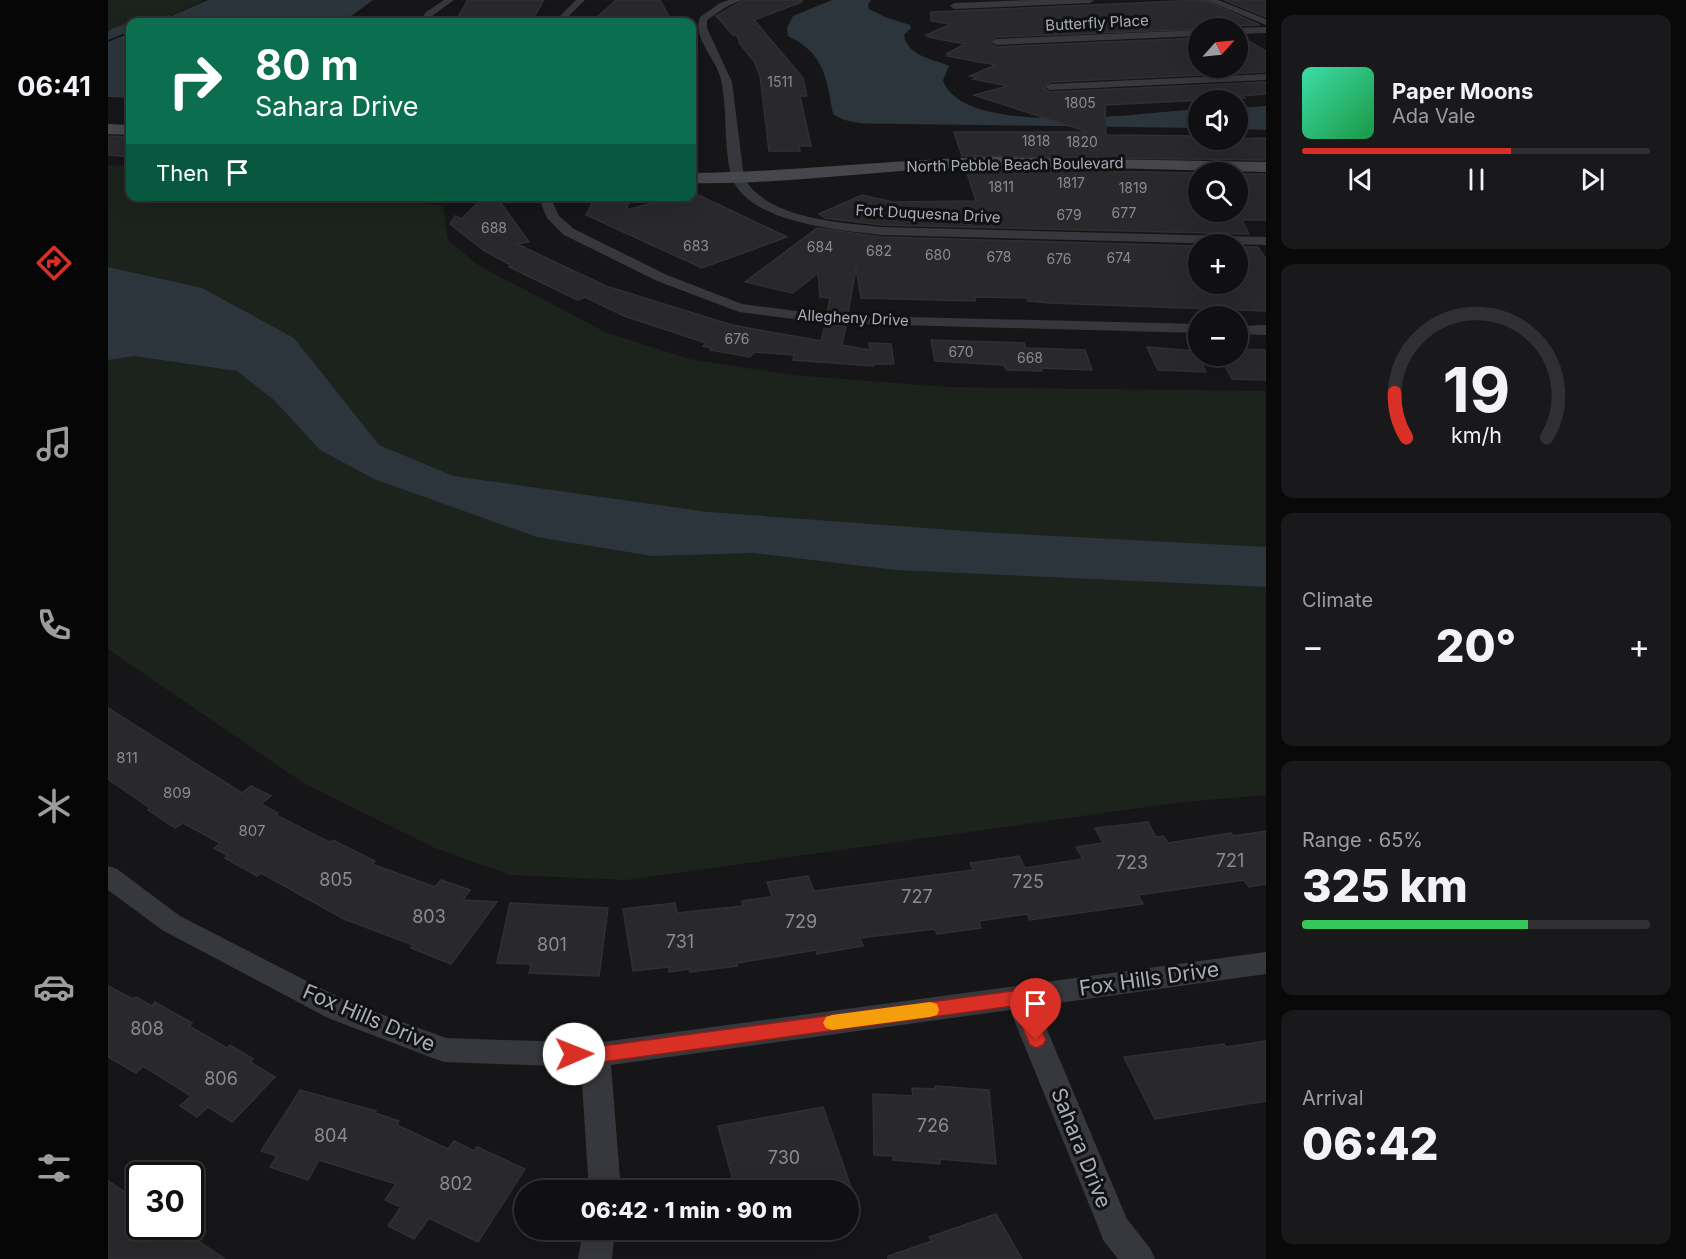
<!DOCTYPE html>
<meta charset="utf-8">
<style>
body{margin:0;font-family:Inter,sans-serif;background:#19191b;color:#f1f3f6;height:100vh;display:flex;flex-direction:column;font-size:22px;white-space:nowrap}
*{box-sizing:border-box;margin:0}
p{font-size:20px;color:#9c9d9f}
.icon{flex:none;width:33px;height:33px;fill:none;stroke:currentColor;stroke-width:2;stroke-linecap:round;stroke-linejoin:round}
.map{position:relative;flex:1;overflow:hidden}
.details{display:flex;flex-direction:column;gap:15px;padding:15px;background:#09090a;width:420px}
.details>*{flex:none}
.guide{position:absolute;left:18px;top:18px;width:570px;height:183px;border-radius:12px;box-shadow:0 6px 24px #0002,0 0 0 2px #303032;background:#0b6e4f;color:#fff;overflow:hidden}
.needle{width:39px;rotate:63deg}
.tools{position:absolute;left:1080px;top:18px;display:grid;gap:12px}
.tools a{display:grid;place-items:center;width:60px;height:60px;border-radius:50%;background:#101012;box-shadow:0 6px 24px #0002,0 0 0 2px #303032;font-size:30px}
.speed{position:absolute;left:18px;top:1162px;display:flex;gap:12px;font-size:30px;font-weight:700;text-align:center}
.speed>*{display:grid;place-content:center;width:78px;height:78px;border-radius:50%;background:#101012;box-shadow:0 6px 24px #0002,0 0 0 2px #303032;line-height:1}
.speed .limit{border:3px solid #111;border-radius:9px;background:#fff;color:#111}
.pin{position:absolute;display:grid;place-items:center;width:51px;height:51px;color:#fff;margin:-62px -26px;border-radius:50% 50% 50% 0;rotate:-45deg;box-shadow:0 0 6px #0007}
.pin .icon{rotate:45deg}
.me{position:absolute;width:66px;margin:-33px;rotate:89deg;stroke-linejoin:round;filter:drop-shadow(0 0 4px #0008)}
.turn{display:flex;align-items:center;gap:21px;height:126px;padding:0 30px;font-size:27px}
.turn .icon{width:78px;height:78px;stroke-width:2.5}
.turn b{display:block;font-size:42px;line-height:51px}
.then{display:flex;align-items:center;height:57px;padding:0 30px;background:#0003;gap:12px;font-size:22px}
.big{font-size:45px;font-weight:800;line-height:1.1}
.details .tile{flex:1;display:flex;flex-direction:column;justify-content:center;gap:9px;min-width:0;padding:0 21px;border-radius:12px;background:#19191b}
.details .dial{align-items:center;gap:0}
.dial svg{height:156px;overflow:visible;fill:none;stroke:#303032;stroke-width:7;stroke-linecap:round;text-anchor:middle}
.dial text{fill:#f1f3f6;stroke:none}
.song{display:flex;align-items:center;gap:18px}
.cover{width:72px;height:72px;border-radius:9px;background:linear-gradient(135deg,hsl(160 70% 55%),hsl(140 70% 35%))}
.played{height:6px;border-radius:3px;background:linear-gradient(90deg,#d93025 60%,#303032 60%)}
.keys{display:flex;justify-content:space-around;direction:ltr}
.heat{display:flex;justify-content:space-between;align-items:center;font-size:33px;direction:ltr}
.charge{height:9px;border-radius:4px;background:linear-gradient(90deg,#34c759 65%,#303032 0)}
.trip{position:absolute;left:406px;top:1180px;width:345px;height:60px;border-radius:30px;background:#101012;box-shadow:0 6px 24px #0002,0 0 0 2px #303032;font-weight:800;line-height:60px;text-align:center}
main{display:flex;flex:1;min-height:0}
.tab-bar{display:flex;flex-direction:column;width:108px;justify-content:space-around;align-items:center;background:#060607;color:#9c9d9f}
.tab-bar .icon{width:42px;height:42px}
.tab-bar .selected{color:#d93025}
.tab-bar b{font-size:27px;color:#f1f3f6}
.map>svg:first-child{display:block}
.green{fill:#1c231d}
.water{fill:#2c353c}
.building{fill:#29292c;stroke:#303034;stroke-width:1.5}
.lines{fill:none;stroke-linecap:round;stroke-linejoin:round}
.street{fill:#37383d;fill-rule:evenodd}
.secondary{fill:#45474d;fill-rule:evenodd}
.route{fill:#d93025;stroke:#8d1f18;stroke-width:1.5}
.slow{fill:#f59e0b}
.labels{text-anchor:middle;stroke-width:6;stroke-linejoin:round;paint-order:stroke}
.far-number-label{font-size:14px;fill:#888b94}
.far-street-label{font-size:15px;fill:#a8adb8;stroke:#111113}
.number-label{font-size:15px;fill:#888b94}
.near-number-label{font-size:18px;fill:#888b94}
.near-street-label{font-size:21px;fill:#a8adb8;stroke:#111113}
</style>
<main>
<nav class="tab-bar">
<b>06:41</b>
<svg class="icon selected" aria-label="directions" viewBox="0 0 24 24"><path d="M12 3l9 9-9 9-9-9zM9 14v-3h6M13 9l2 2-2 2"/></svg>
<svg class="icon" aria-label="music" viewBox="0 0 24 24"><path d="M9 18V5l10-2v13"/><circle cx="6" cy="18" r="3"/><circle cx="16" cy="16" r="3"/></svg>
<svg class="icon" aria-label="phone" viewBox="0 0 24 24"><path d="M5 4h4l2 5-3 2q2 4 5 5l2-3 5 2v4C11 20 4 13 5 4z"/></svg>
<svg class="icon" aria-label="climate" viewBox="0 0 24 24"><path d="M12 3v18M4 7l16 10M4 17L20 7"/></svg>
<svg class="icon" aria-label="car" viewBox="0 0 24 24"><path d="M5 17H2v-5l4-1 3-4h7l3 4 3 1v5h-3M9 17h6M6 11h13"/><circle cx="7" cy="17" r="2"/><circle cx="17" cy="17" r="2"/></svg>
<svg class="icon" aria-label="filters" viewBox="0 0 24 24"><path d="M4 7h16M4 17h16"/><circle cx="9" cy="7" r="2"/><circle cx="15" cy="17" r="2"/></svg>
</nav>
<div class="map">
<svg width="1158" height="1259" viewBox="0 0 1158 1259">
<rect width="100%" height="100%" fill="#161618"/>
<g class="green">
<polygon points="0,0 94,0 95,1 69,13 20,23 0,31"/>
<polygon points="0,165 22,166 22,196 273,196 335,206 340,240 370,265 497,332 581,359 684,375 838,387 1158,391 1158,795 1074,802 518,880 402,875 327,848 197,784 0,649"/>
</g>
<g class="water">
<polygon points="100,0 265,0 235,22 50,22"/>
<path d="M724,0h39l-3,5 1,4 16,8 25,8 1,3 -7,7c4,22 28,23 45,31l-6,14c19,60 207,32 255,29v19l-298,-4c-22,-1 -49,3 -67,-10 -7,-37 -8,-60 -45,-78l-1,-8 6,-12z"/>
<path d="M69,13l-24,9h-23v9l-22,9v-9c22,-12 46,-11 69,-18z"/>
<polygon points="22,33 22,98 0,97 0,42"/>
<polygon points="1158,106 1158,130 1130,129 1130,108"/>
<polygon points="0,267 94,288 186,338 271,445 345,476 600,512 872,532 1158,547 1158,587 788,570 646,553 544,556 429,537 266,479 212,450 166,400 129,371 26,356 0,360"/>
</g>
<g class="building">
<polygon points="360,0 436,0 423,22 347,22"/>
<polygon points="508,0 552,0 564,22 486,20"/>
<polygon points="636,0 694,0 694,2 646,20 695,78 699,96 692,96 703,146 691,146 692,151 661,151 652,76 646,61 632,44 629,35 625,35 608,16"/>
<polygon points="1096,0 1152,25 1115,26 1119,28 888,37 881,43 888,47 1090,38 1090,68 1130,68 1130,36 1132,36 1158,51 1158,72 942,82 935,88 942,92 1158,82 1158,94 1132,96 1136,98 997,105 998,135 1090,136 1090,140 1158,138 1158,160 854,156 846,132 980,132 866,95 900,86 865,79 869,77 862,76 888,65 839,56 843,54 838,54 857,44 820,37 823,36 818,35 843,24 823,21 823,12"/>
<polygon points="1116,0 1158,0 1158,17"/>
<polygon points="0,136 22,137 22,157 0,155"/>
<polygon points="887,169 1090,173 1090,212 1130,212 1130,174 1158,174 1158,220 1134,220 1141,234 773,225 717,218 711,214 754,195 785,202 868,201 858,170"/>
<polygon points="586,193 679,237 594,268 478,215 488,196 524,196 518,210 572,196 584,196"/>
<polygon points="377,196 388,196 421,242 409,244 498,286 624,325 713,341 717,325 738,326 734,345 762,350 761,343 783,344 786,364 767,364 766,366 685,360 686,355 646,352 642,357 602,350 604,348 595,346 598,343 516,316 477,297 470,300 459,295 401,267 404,266 377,251 342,224 347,216 357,220 355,217"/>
<polygon points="709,228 773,237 1090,246 1090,284 1130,284 1130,247 1150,247 1158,259 1158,311 942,303 920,301 919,298 867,297 867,301 753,298 748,268 740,313 719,313 722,298 712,297 710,273 685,293 637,282"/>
<polygon points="823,340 916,343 918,348 977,350 984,370 933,368 934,371 898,370 896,365 827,361"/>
<polygon points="1039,347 1088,351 1098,372 1050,370"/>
<polygon points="1130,349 1158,350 1158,380 1124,379 1112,356 1130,356"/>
<polygon points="0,708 134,793 143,786 163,796 153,804 170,813 168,815 211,837 222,842 225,840 267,861 264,864 327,887 333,880 362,890 355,900 389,902 343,964 303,948 305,945 236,919 153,873 149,876 117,858 119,855 106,848 112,843 75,823 67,828 40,810 42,808 0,779"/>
<polygon points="1040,822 1048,837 1055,836 1060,843 1123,833 1125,836 1158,831 1158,884 1141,887 1136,880 1030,895 1035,904 922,920 919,914 871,921 873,928 829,934 827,929 752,938 755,946 709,954 708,950 629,963 629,966 582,972 582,969 561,972 561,967 525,971 515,909 567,903 569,913 635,906 634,901 664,897 659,882 700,876 706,891 865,870 862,863 911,856 917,868 975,859 968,847 995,843 987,828"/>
<polygon points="402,903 500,908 491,976 421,973 423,964 389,963"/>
<polygon points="0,986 25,999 28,997 44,1006 47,1002 84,1023 81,1026 119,1048 122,1045 145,1059 142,1062 167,1077 124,1122 100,1107 89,1117 72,1106 83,1096 35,1066 28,1073 0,1057"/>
<polygon points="1158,1041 1158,1101 1047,1119 1016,1057 1116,1044 1118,1047"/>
<polygon points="827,1086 881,1090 888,1164 832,1159 832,1164 785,1160 785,1156 766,1155 765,1094 805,1096 804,1088 827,1089"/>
<polygon points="192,1090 268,1111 267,1113 291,1121 289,1125 340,1149 346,1141 366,1151 369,1147 417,1169 370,1242 321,1218 306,1239 280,1226 293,1207 277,1200 288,1184 211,1160 200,1180 162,1167 169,1156 153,1151"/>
<polygon points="715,1107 743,1187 722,1191 699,1191 695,1179 628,1191 610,1126"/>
<polygon points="0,1181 32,1202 32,1227 69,1227 117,1259 0,1259"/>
<polygon points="888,1214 914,1259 780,1259 780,1256 824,1241 821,1237"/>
</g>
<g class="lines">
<g class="street">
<polygon points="336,0 346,0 324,16 319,22 311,22 318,12"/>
<polygon points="468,0 477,0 455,22 446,22"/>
<path d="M621,0h13l-16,7 -19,13v8l25,54 12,96c24,41 94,44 137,49l385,10v8l-385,-10c-41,-5 -136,-12 -150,-60 -8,-31 -3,-64 -10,-95 -4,-21 -29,-41 -21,-63l20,-14z"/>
<polygon points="923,0 986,0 982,3 846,9 842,6 846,3"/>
<polygon points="1098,0 1110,0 1158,19 1158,25"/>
<polygon points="1158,27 1158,33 1130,34 1130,28"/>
<polygon points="1090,30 1090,36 888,45 883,42 888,39"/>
<polygon points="1158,74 1158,80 942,90 937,87 942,84"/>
<polygon points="430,196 442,196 451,216 466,229 559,275 634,304 718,315 1090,324 1090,333 718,323 631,312 549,281 456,235 439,218"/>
<polygon points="1158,325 1158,335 1130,334 1130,326"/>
<polygon points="0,866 9,869 72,916 240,1002 338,1038 487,1043 1158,952 1158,974 929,1006 1019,1219 1042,1248 1047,1259 1010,1259 995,1240 991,1229 902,1010 503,1065 513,1191 481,1191 473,1067 337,1062 327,1059 220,1018 54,930 0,890"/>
<polygon points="475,1230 507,1230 504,1259 470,1259"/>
</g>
<g class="secondary">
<polygon points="0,124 22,125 22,135 0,134"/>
<path d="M887,157l271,5v10c-103,-2 -207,-7 -310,-4 -88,3 -176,17 -264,15v-10c101,-1 202,-14 303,-16z"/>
</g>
</g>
<polygon class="route" points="911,990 917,992 920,998 938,1040 935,1045 928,1048 922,1045 905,1006 487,1063 459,1060 456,1054 459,1048 466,1046 487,1047"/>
<polygon class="slow" points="822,1002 829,1004 831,1010 829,1015 822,1017 724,1030 718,1028 715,1023 718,1017 724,1015"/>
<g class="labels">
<g class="far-number-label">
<text x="672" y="87">1511</text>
<text x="972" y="108">1805</text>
<text x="928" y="146">1818</text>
<text x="974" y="147">1820</text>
<text x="963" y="188">1817</text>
<text x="893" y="192">1811</text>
<text x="1025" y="193">1819</text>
<text x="1016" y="218">677</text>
<text x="961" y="220">679</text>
<text x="386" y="233">688</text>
<text x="588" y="251">683</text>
<text x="712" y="252">684</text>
<text x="771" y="256">682</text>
<text x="830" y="260">680</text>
<text x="891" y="262">678</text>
<text x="1011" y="263">674</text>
<text x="951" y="264">676</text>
<text x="629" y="344">676</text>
<text x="853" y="357">670</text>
<text x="922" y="363">668</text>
</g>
<g class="far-street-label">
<text transform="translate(989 23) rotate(-3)" y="5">Butterfly Place</text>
<text transform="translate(907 165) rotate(-1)" y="5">North Pebble Beach Boulevard</text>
<text transform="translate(820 214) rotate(3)" y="5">Fort Duquesna Drive</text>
<text transform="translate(745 318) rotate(3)" y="5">Allegheny Drive</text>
</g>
<g class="number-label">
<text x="19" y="763">811</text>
<text x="69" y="798">809</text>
<text x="144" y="836">807</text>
</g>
<g class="near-number-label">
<text x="1122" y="867">721</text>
<text x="1024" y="869">723</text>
<text x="228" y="886">805</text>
<text x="920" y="888">725</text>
<text x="809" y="903">727</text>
<text x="321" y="923">803</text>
<text x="693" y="928">729</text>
<text x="572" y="948">731</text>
<text x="444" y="951">801</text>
<text x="39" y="1035">808</text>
<text x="113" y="1085">806</text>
<text x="825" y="1132">726</text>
<text x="223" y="1142">804</text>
<text x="676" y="1164">730</text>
<text x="348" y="1190">802</text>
</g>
<g class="near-street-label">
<text transform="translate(1041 979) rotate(-8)" y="7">Fox Hills Drive</text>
<text transform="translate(261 1018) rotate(23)" y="7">Fox Hills Drive</text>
<text transform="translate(973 1148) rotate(68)" y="7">Sahara Drive</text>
</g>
</g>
</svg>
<div class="tools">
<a><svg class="needle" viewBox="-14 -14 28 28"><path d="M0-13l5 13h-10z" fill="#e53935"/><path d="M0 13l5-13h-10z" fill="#9c9d9f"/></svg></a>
<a><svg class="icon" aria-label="sound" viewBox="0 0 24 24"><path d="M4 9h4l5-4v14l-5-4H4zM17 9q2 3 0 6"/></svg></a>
<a><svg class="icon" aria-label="search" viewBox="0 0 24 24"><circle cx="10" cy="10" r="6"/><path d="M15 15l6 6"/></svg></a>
<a>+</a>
<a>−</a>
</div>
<div class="speed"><div class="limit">30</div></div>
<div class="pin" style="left:928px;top:1040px;background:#d93025"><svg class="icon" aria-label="arrive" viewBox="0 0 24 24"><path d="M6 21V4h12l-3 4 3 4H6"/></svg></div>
<svg class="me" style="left:466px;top:1054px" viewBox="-20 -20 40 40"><circle r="19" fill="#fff"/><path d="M0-13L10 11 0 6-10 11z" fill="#d93025"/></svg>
<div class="trip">06:42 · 1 min · 90 m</div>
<div class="guide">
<div class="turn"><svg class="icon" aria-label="right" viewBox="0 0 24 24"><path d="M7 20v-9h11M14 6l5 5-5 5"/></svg><div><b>80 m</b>Sahara Drive</div></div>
<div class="then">Then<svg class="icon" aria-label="arrive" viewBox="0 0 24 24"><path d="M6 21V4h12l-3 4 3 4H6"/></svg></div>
</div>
</div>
<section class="details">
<div class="tile">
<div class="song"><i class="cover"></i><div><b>Paper Moons</b><p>Ada Vale</p></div></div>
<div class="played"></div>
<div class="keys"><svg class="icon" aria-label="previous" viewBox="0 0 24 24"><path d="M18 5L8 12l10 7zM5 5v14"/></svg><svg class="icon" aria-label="pause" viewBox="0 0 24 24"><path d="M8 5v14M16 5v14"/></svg><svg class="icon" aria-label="next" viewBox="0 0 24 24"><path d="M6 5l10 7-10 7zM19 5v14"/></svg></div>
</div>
<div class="tile dial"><svg viewBox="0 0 100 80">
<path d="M14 69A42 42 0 1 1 86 69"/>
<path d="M14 69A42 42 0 0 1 8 46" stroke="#d93025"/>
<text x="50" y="56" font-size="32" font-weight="700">19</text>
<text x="50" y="72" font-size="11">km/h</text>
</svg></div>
<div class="tile"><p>Climate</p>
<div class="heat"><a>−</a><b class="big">20°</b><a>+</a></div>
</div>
<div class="tile"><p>Range · 65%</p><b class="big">325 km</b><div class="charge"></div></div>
<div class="tile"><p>Arrival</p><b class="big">06:42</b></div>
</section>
</main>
